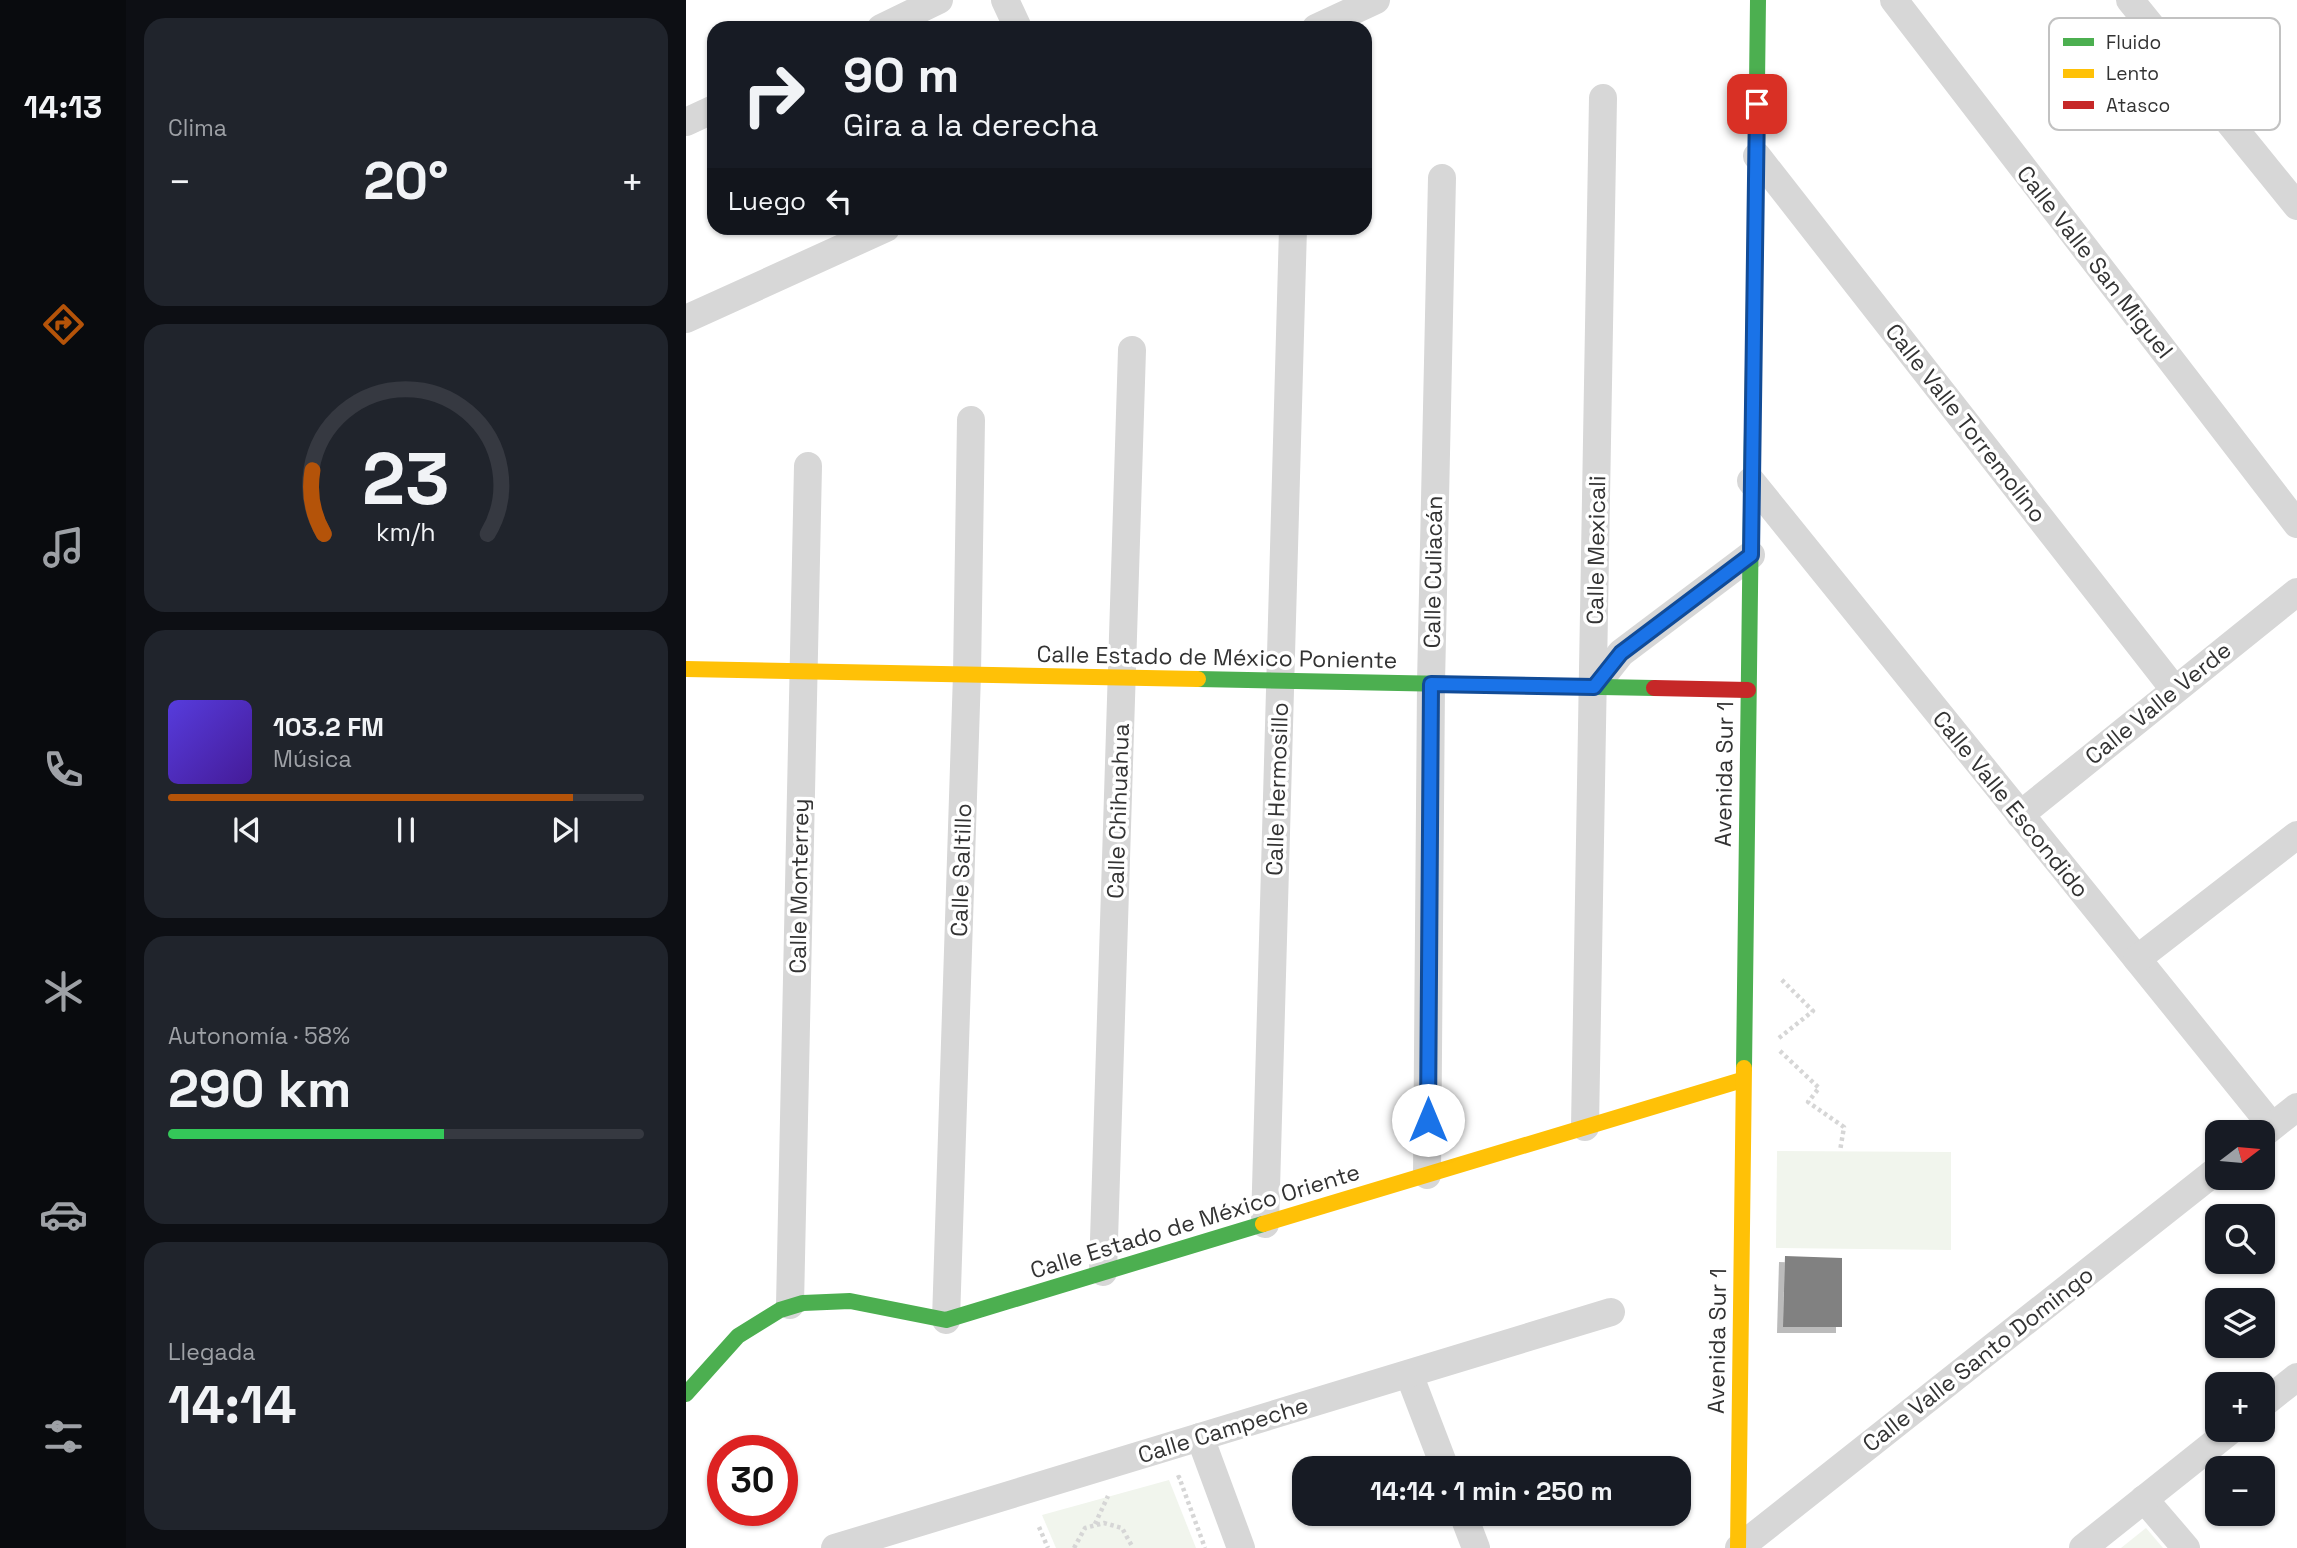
<!DOCTYPE html>
<html lang="es">
<meta charset="utf-8">
<style>
body{margin:0;font-family:"Space Grotesk",sans-serif;background:#20242c;color:#f1f3f6;height:100vh;display:flex;flex-direction:column;font-size:26px;white-space:nowrap}
*{box-sizing:border-box;margin:0}
p{font-size:23px;color:#9ea1a6}
.icon{flex:none;width:38px;height:38px;fill:none;stroke:currentColor;stroke-width:2;stroke-linecap:round;stroke-linejoin:round}
.map{position:relative;flex:1;overflow:hidden}
.sheet{display:flex;flex-direction:column;gap:18px;padding:18px;background:#0d0f14;width:560px}
.sheet>*{flex:none}
.hud{position:absolute;left:21px;top:21px;width:665px;height:214px;border-radius:21px;box-shadow:0 2px 5px #0004;background:#171b24;color:#f1f3f6;overflow:hidden}
.needle{width:46px;rotate:74deg}
.tools{position:absolute;left:1519px;top:1120px;display:grid;gap:14px}
.tools a{display:grid;place-items:center;width:70px;height:70px;border-radius:14px;background:#171b24;box-shadow:0 2px 5px #0004;font-size:35px}
.speed{position:absolute;left:21px;top:1435px;display:flex;gap:14px;font-size:35px;font-weight:700;text-align:center}
.speed>*{display:grid;place-content:center;width:91px;height:91px;border-radius:50%;background:#171b24;box-shadow:0 2px 5px #0004;line-height:1}
.speed .limit{border:10px solid #d22;background:#fff;color:#111}
.pin{position:absolute;display:grid;place-items:center;width:60px;height:60px;color:#fff;margin:-30px;border-radius:14px;box-shadow:0 4px 10px #0006}
.me{position:absolute;width:77px;margin:-38px;rotate:0deg;stroke-linejoin:round;filter:drop-shadow(0 0 5px #0008)}
.turn{display:flex;align-items:center;gap:24px;height:147px;padding:0 21px;font-size:32px}
.turn .icon{width:91px;height:91px;stroke-width:2.5}
.turn b{display:block;font-size:49px;line-height:60px}
.then{display:flex;align-items:center;height:66px;padding:0 21px;background:#0003;gap:14px;font-size:26px}
.big{font-size:52px;font-weight:600;line-height:1.1}
.sheet .card{flex:1;display:flex;flex-direction:column;justify-content:center;gap:10px;min-width:0;padding:0 24px;border-radius:21px;background:#20242c}
.sheet .dial{align-items:center;gap:0}
.dial svg{height:182px;overflow:visible;fill:none;stroke:#363941;stroke-width:7;stroke-linecap:round;text-anchor:middle}
.dial text{fill:#f1f3f6;stroke:none}
.song{display:flex;align-items:center;gap:21px}
.cover{width:84px;height:84px;border-radius:10px;background:linear-gradient(135deg,hsl(250 70% 55%),hsl(260 70% 35%))}
.played{height:7px;border-radius:4px;background:linear-gradient(90deg,#b45309 85%,#363941 85%)}
.keys{display:flex;justify-content:space-around;direction:ltr}
.heat{display:flex;justify-content:space-between;align-items:center;font-size:38px;direction:ltr}
.charge{height:10px;border-radius:5px;background:linear-gradient(90deg,#34c759 58%,#363941 0)}
.trip{position:absolute;left:606px;top:1456px;width:399px;height:70px;border-radius:21px;background:#171b24;box-shadow:0 2px 5px #0004;font-weight:600;line-height:70px;text-align:center}
main{display:flex;flex:1;min-height:0}
.tabs{display:flex;flex-direction:column;width:126px;justify-content:space-around;align-items:center;background:#090b0e;color:#9ea1a6}
.tabs .icon{width:49px;height:49px}
.tabs .selected{color:#b45309}
.tabs b{font-size:32px;color:#f1f3f6}
.map>svg:first-child{display:block}
.green{fill:#f1f5ed}
.building{fill:#818181;filter:url(#shadow)}
.lines{fill:none;stroke-linecap:round;stroke-linejoin:round}
.path{stroke:#d6d6d6;stroke-width:4.5;stroke-dasharray:3.5 3.5;stroke-linecap:butt}
.street{stroke:#d7d7d7;stroke-width:28}
.fast{stroke:#4caf50;stroke-width:16}
.slow{stroke:#ffc107;stroke-width:16}
.jam{stroke:#c62828;stroke-width:16}
.route-casing{stroke:#114b97;stroke-width:18}
.route{stroke:#1a73e8;stroke-width:12}
.labels{text-anchor:middle;stroke-width:7;stroke-linejoin:round;paint-order:stroke}
.street-label{font-size:23px;fill:#333;stroke:#fff}
.key{fill:#fff;stroke:#c2c2c2;stroke-width:2}
.key-label{font-size:19px;fill:#333}
</style>
<main>
<nav class="tabs">
<b>14:13</b>
<svg class="icon selected" aria-label="directions" viewBox="0 0 24 24"><path d="M12 3l9 9-9 9-9-9zM9 14v-3h6M13 9l2 2-2 2"/></svg>
<svg class="icon" aria-label="music" viewBox="0 0 24 24"><path d="M9 18V5l10-2v13"/><circle cx="6" cy="18" r="3"/><circle cx="16" cy="16" r="3"/></svg>
<svg class="icon" aria-label="phone" viewBox="0 0 24 24"><path d="M5 4h4l2 5-3 2q2 4 5 5l2-3 5 2v4C11 20 4 13 5 4z"/></svg>
<svg class="icon" aria-label="climate" viewBox="0 0 24 24"><path d="M12 3v18M4 7l16 10M4 17L20 7"/></svg>
<svg class="icon" aria-label="car" viewBox="0 0 24 24"><path d="M5 17H2v-5l4-1 3-4h7l3 4 3 1v5h-3M9 17h6M6 11h13"/><circle cx="7" cy="17" r="2"/><circle cx="17" cy="17" r="2"/></svg>
<svg class="icon" aria-label="filters" viewBox="0 0 24 24"><path d="M4 7h16M4 17h16"/><circle cx="9" cy="7" r="2"/><circle cx="15" cy="17" r="2"/></svg>
</nav>
<section class="sheet">
<div class="card"><p>Clima</p>
<div class="heat"><a>−</a><b class="big">20°</b><a>+</a></div>
</div>
<div class="card dial"><svg viewBox="0 0 100 80">
<path d="M14 69A42 42 0 1 1 86 69"/>
<path d="M14 69A42 42 0 0 1 9 41" stroke="#b45309"/>
<text x="50" y="56" font-size="32" font-weight="700">23</text>
<text x="50" y="72" font-size="11">km/h</text>
</svg></div>
<div class="card">
<div class="song"><i class="cover"></i><div><b>103.2 FM</b><p>Música</p></div></div>
<div class="played"></div>
<div class="keys"><svg class="icon" aria-label="previous" viewBox="0 0 24 24"><path d="M18 5L8 12l10 7zM5 5v14"/></svg><svg class="icon" aria-label="pause" viewBox="0 0 24 24"><path d="M8 5v14M16 5v14"/></svg><svg class="icon" aria-label="next" viewBox="0 0 24 24"><path d="M6 5l10 7-10 7zM19 5v14"/></svg></div>
</div>
<div class="card"><p>Autonomía · 58%</p><b class="big">290 km</b><div class="charge"></div></div>
<div class="card"><p>Llegada</p><b class="big">14:14</b></div>
</section>
<div class="map">
<svg width="1611" height="1548" viewBox="0 0 1611 1548">
<defs>
<filter id="shadow"><feDropShadow dx="-6" dy="6" stdDeviation="0" flood-color="#0004"/></filter>
</defs>
<rect width="100%" height="100%" fill="#fff"/>
<g class="green">
<polygon points="1091,1151 1265,1152 1265,1250 1090,1248"/>
<polygon points="483,1480 510,1548 370,1548 356,1515"/>
<polygon points="1460,1528 1477,1548 1435,1548"/>
</g>
<polygon class="building" points="1099,1256 1156,1258 1156,1327 1097,1327"/>
<g class="lines">
<g class="path">
<polyline points="1093,1038 1127,1011 1094,978"/>
<polyline points="1094,1051 1133,1088 1122,1102 1158,1127 1154,1151"/>
<polyline points="491,1478 493,1477 519,1548"/>
<polyline points="409,1524 422,1496"/>
<polyline points="353,1527 362,1548"/>
<polyline points="388,1548 399,1528 418,1523 436,1528 447,1548"/>
</g>
<g class="street">
<polyline points="319,0 332,28"/>
<polyline points="1208,0 1611,524"/>
<polyline points="1444,0 1611,206"/>
<polyline points="195,28 253,0"/>
<polyline points="630,28 690,0"/>
<polyline points="0,122 28,109"/>
<polyline points="1071,156 1488,689"/>
<polyline points="0,319 200,228"/>
<polyline points="1065,481 1586,1126"/>
<polyline points="908,687 935,653 1065,555"/>
<polyline points="1334,815 1611,592"/>
<polyline points="1451,959 1611,835"/>
<polyline points="899,1127 917,98"/>
<polyline points="1577,1134 1611,1107"/>
<polyline points="741,1175 745,684 756,178"/>
<polyline points="579,1224 607,228"/>
<polyline points="417,1272 446,350"/>
<polyline points="104,1305 122,466"/>
<polyline points="260,1320 281,674 285,420"/>
<polyline points="723,1374 759,1468"/>
<polyline points="1577,1404 1611,1377"/>
<polyline points="514,1437 555,1548"/>
<polyline points="1458,1499 1500,1548"/>
<polyline points="777,1514 790,1548"/>
<polyline points="149,1548 925,1312"/>
<polyline points="1053,1548 1531,1170"/>
<polyline points="1397,1548 1545,1430"/>
</g>
<g class="fast">
<polyline points="1070,168 1072,0"/>
<polyline points="512,679 968,688"/>
<polyline points="1058,1068 1066,432"/>
<polyline points="0,1394 52,1336 94,1310 117,1303 164,1301 260,1320 577,1224"/>
</g>
<g class="slow">
<polyline points="1066,432 1070,168"/>
<polyline points="0,669 512,679"/>
<polyline points="577,1224 1056,1080"/>
<polyline points="1052,1548 1058,1068"/>
</g>
<polyline class="jam" points="968,688 1062,690"/>
</g>
<g class="lines">
<defs>
<polyline id="route" points="742,1120 745,684 908,687 935,653 1065,555 1071,104"/>
</defs>
<use href="#route" class="route-casing"/>
<use href="#route" class="route"/>
</g>
<g class="labels">
<g class="street-label">
<text transform="translate(1409 262) rotate(52)" y="8">Calle Valle San Miguel</text>
<text transform="translate(1280 423) rotate(52)" y="8">Calle Valle Torremolino</text>
<text transform="translate(910 550) rotate(-89)" y="8">Calle Mexicali</text>
<text transform="translate(747 572) rotate(-89)" y="8">Calle Culiacán</text>
<text transform="translate(531 657) rotate(1)" y="8">Calle Estado de México Poniente</text>
<text transform="translate(1472 703) rotate(-39)" y="8">Calle Valle Verde</text>
<text transform="translate(1038 774) rotate(-89)" y="8">Avenida Sur 1</text>
<text transform="translate(591 789) rotate(-88)" y="8">Calle Hermosillo</text>
<text transform="translate(1325 804) rotate(51)" y="8">Calle Valle Escondido</text>
<text transform="translate(432 811) rotate(-88)" y="8">Calle Chihuahua</text>
<text transform="translate(275 870) rotate(-88)" y="8">Calle Saltillo</text>
<text transform="translate(113 886) rotate(-89)" y="8">Calle Monterrey</text>
<text transform="translate(509 1221) rotate(-17)" y="8">Calle Estado de México Oriente</text>
<text transform="translate(1031 1341) rotate(-89)" y="8">Avenida Sur 1</text>
<text transform="translate(1292 1359) rotate(-38)" y="8">Calle Valle Santo Domingo</text>
<text transform="translate(537 1430) rotate(-17)" y="8">Calle Campeche</text>
</g>
</g>
<rect x="1363" y="18" width="231" height="112" rx="10" class="key"/>
<rect x="1377" y="38" width="31" height="8" fill="#4caf50"/>
<rect x="1377" y="69" width="31" height="9" fill="#ffc107"/>
<rect x="1377" y="101" width="31" height="8" fill="#c62828"/>
<g class="key-label">
<text x="1420" y="49">Fluido</text>
<text x="1420" y="80">Lento</text>
<text x="1420" y="112">Atasco</text>
</g>
</svg>
<div class="tools">
<a><svg class="needle" viewBox="-14 -14 28 28"><path d="M0-13l5 13h-10z" fill="#e53935"/><path d="M0 13l5-13h-10z" fill="#9ea1a6"/></svg></a>
<a><svg class="icon" aria-label="search" viewBox="0 0 24 24"><circle cx="10" cy="10" r="6"/><path d="M15 15l6 6"/></svg></a>
<a><svg class="icon" aria-label="layers" viewBox="0 0 24 24"><path d="M12 4l9 5-9 5-9-5zM3 14l9 5 9-5"/></svg></a>
<a>+</a>
<a>−</a>
</div>
<div class="speed"><div class="limit">30</div></div>
<div class="pin" style="left:1071px;top:104px;background:#d93025"><svg class="icon" aria-label="arrive" viewBox="0 0 24 24"><path d="M6 21V4h12l-3 4 3 4H6"/></svg></div>
<svg class="me" style="left:742px;top:1120px" viewBox="-20 -20 40 40"><circle r="19" fill="#fff"/><path d="M0-13L10 11 0 6-10 11z" fill="#1a73e8"/></svg>
<div class="trip">14:14 · 1 min · 250 m</div>
<div class="hud">
<div class="turn"><svg class="icon" aria-label="right" viewBox="0 0 24 24"><path d="M7 20v-9h11M14 6l5 5-5 5"/></svg><div><b>90 m</b>Gira a la derecha</div></div>
<div class="then">Luego<svg class="icon" aria-label="left" viewBox="0 0 24 24"><path d="M17 20v-9H6M10 6l-5 5 5 5"/></svg></div>
</div>
</div>
</main>
